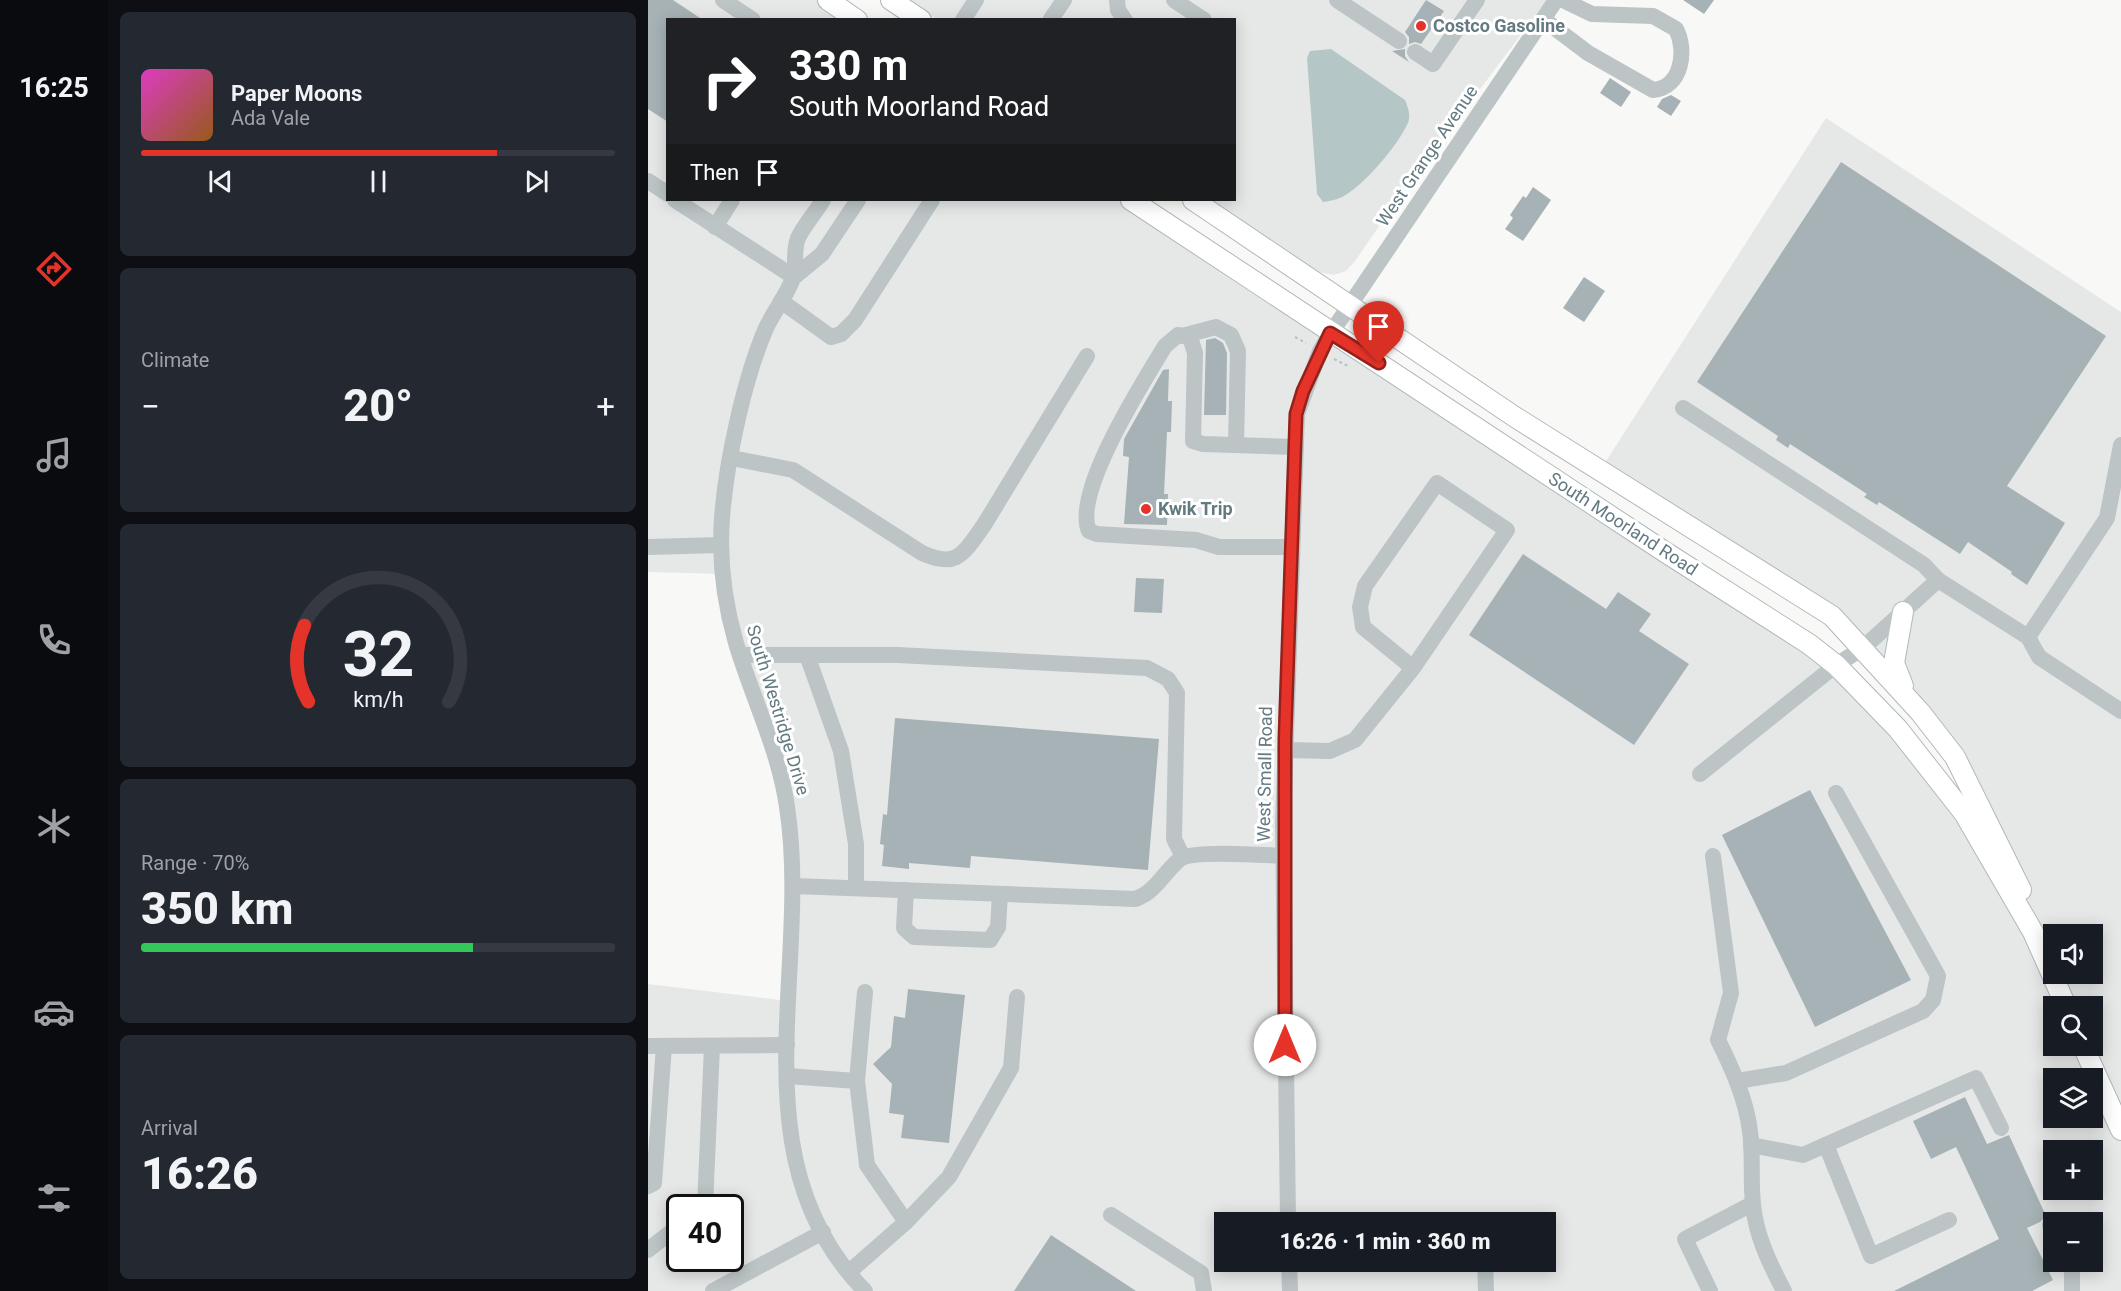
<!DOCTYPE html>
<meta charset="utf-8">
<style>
body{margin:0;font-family:Roboto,sans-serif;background:#242831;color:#f1f3f6;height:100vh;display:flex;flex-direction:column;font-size:22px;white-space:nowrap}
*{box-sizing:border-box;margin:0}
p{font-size:20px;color:#9ea1a6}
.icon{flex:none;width:33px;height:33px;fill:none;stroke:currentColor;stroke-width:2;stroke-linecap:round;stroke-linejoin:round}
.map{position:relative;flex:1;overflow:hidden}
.drawer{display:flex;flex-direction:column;gap:12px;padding:12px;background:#0d0f14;width:540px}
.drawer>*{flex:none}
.guide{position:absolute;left:18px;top:18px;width:570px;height:183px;border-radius:0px;box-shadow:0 3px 15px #0003;background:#202124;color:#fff;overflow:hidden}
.tools{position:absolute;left:1395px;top:924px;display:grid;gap:12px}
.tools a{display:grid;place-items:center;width:60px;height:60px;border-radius:0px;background:#171b24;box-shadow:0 3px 15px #0003;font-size:30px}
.speed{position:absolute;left:18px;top:1194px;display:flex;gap:12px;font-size:30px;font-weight:700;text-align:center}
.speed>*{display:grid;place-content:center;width:78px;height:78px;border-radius:50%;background:#171b24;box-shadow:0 3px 15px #0003;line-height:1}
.speed .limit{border:3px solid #111;border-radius:9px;background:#fff;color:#111}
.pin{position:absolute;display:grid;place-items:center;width:51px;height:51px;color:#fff;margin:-62px -26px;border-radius:50% 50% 50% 0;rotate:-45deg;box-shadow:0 0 6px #0007}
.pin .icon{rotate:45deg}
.me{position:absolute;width:66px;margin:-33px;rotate:0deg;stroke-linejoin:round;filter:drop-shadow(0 0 4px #0008)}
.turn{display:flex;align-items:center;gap:21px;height:126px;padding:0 24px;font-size:27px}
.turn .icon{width:78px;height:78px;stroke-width:2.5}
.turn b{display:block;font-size:42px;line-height:51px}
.then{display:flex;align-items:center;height:57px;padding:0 24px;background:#0003;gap:12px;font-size:22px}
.big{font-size:45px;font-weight:800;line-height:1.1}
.drawer .card{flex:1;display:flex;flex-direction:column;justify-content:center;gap:9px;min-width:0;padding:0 21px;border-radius:9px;background:#242831}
.drawer .dial{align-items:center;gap:0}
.dial svg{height:156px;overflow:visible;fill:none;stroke:#363941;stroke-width:7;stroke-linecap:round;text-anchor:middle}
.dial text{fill:#f1f3f6;stroke:none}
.song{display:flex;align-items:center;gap:18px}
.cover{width:72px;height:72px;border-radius:9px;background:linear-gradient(135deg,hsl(310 70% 55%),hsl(30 70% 35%))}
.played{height:6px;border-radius:3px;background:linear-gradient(90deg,#e53329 75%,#363941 75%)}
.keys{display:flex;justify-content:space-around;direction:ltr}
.heat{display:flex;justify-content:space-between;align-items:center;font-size:33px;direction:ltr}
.charge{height:9px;border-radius:4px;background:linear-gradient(90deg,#34c759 70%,#363941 0)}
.trip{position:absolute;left:566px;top:1212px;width:342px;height:60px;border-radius:0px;background:#171b24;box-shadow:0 3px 15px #0003;font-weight:800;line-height:60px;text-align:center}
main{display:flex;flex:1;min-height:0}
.tabs{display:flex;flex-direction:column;width:108px;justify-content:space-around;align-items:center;background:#090b0e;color:#9ea1a6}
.tabs .icon{width:42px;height:42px}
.tabs .on{color:#e53329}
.tabs b{font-size:27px;color:#f1f3f6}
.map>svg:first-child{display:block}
.built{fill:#e6e8e7;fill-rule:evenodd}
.water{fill:#b5c6c7}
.building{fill:#a6b2b5}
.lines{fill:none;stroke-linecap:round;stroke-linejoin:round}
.major-casing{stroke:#b0b8bb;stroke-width:22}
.path{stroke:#b9bec0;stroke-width:2;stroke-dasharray:3 3;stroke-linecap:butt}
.minor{stroke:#bcc4c6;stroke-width:16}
.major{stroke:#fff;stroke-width:20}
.route-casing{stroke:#95211b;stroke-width:15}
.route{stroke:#e53329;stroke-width:10}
.poi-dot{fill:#e53329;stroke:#fff;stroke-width:2}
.labels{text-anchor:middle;stroke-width:6;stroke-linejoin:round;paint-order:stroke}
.poi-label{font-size:18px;font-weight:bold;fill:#637a81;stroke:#fff;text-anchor:start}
.street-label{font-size:18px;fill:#637a81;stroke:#fff}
</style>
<main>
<nav class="tabs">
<b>16:25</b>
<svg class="icon on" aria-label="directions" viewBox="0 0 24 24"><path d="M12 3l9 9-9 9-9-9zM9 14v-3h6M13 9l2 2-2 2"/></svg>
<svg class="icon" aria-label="music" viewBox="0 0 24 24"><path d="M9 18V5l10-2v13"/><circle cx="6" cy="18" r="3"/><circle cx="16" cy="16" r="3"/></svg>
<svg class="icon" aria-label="phone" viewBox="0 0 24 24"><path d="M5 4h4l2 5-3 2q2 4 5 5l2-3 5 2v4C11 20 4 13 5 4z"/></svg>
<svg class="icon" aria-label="climate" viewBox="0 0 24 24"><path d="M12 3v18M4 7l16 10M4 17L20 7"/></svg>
<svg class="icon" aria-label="car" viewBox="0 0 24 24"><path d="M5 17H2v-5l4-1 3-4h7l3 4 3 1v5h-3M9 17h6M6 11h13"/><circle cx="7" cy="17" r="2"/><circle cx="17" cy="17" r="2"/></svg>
<svg class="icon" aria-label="filters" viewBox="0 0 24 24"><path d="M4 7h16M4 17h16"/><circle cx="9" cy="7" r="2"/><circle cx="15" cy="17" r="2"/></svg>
</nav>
<section class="drawer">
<div class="card">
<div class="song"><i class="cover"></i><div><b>Paper Moons</b><p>Ada Vale</p></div></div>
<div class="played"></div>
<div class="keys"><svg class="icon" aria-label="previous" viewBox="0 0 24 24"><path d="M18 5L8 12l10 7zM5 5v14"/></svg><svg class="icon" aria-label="pause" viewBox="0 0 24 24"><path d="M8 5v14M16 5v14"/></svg><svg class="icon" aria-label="next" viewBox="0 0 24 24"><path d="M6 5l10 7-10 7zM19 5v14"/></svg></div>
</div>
<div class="card"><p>Climate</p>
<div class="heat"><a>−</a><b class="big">20°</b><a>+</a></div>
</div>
<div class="card dial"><svg viewBox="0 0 100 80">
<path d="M14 69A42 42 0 1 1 86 69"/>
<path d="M14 69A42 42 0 0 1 12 30" stroke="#e53329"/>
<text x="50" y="56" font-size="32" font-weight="700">32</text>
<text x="50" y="72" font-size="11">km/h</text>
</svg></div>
<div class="card"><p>Range · 70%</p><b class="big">350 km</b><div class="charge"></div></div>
<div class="card"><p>Arrival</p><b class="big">16:26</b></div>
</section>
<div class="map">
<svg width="1473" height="1291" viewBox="0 0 1473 1291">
<rect width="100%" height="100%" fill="#f8f8f6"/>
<g class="built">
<path d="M0,0h180l29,19 -189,1v180h463l678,444 89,85 137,207 -9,-37 -71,-142 -92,-109 -262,-179 225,-351 295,194v979h-1473v-307l140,17 4,-152 -70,-275 -74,-2zM1406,934h38v40h-38zM1406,1006h38v40h-38zM1406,1078h38v40h-38zM1406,1150h38v40h-38zM32,1208h50v50h-50zM576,1222h321v40h-321zM1406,1222h38v40h-38z"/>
<polygon points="258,0 899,0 754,193 707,261 698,271 686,275 670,272 561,200 586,200 586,20 288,19"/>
</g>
<path class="water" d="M683,49l74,51c3,7 6,16 3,23 -10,22 -45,64 -66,74 -6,3 -13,4 -19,5l-6,-8 -10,-136 3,-7z"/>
<g class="building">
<polygon points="0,0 25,0 55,20 20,20 20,122 0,109"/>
<polygon points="778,0 796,11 773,44 767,42 761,44 761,37 757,32"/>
<polygon points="1035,0 1066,0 1056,14"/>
<polygon points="757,49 757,56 761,62 744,51"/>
<polygon points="962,78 983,92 973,107 952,93"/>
<polygon points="1023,95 1033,101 1023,116 1009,107 1014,99"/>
<polygon points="1193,162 1458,336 1359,486 1417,523 1379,585 1363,574 1364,572 1320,542 1312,554 1231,502 1229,505 1216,497 1219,494 1142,444 1140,448 1128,440 1130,436 1049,382"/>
<polygon points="885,187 903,200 875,241 857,229 865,218 862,215 875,196 878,198"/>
<polygon points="936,277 957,291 936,322 915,308"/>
<polygon points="567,338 575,343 579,353 578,415 556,415 558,340"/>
<polygon points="521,369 520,401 524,401 523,432 519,432 516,494 520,494 519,525 476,524 481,457 475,456 476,439 515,370"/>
<polygon points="875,554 958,609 970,592 1003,614 991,631 1041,664 986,745 821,635"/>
<polygon points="488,578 516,579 514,613 486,612"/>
<polygon points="247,718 511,739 500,870 323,856 322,868 261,863 261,869 234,866 236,845 232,844 235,814 239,815"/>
<polygon points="1162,790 1263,980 1167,1027 1074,835"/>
<polygon points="260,989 317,995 301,1143 253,1138 256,1115 241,1113 244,1084 225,1064 243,1047 246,1016 257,1018"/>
<polygon points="1317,1097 1339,1144 1361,1135 1398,1216 1392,1222 1379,1228 1405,1280 1384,1291 1246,1291 1351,1239 1308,1147 1283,1159 1265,1121"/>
<polygon points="403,1235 488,1291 366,1291"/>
</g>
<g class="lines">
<defs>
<g id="major">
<polyline points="180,0 209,20"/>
<polyline points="243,0 273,20"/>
<polyline points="483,200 1017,552 1161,644 1188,665 1250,729 1316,813 1385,932 1418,1006"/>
<polyline points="545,200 867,417 1184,616 1272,712 1307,757 1373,890"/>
<polyline points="1255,686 1246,663 1255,612"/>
<polyline points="1435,1046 1473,1130"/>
</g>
</defs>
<use href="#major" class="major-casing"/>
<g class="path">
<polyline points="647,337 658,343"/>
<polyline points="686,359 700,366"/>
</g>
<g class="minor">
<polyline points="75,0 105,20"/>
<polyline points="469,0 470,10 477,20"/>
<polyline points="526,0 556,20"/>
<polyline points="689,0 751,41"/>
<polyline points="403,19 416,0"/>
<path d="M895,19l45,34 65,37c29,-2 34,-40 23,-61l-23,-13 -61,-2 -29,-14"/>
<polyline points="315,20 328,0"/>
<polyline points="767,52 785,64 829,0"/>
<polyline points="0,181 20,194"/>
<polyline points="27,200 146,277"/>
<path d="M175,200c-7,12 -19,25 -25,38 -5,12 -1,27 -5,40 -6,17 -19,33 -27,50 -22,51 -40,135 -44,190 -3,42 2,84 14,125 16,54 43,107 51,164 25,162 -53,351 78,484"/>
<polyline points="67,227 84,200"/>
<polyline points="146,277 174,254 210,200"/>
<polyline points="133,301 183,337 193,334 207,320 284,200"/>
<polyline points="538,335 568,327 583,335 590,351 588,445"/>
<polyline points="1035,408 1276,565 1290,580"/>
<path d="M84,458l61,12 129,83c35,16 41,1 62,-28l103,-169"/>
<polyline points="0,547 73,545"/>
<path d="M644,547h-73l-23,-7 -99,-6 -8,-3c-17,-38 55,-150 76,-185l13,-11 12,2 5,16 -2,88 10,3 92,3"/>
<polyline points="1380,637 1459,518 1473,445"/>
<polyline points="92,655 250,655 499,668 520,679 529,693 526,839 535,857"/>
<polyline points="159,655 193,751 208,844 208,888"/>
<polyline points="637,750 682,751 707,740 765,668 715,627 712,607 717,586 789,483 859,530 765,668"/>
<polyline points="1052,774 1188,665 1215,648 1290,580 1380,637 1391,657 1473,711"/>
<path d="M1065,856l18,137 -13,47c14,28 28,59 32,91 4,29 -1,59 5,87 5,26 17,50 29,73"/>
<path d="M146,886l341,13c20,-6 29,-27 45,-40 12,-9 85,-4 104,-3"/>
<polyline points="258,890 256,928 266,937 342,940 350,927 352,894"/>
<polyline points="0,1046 139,1045"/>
<polyline points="139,1076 209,1081 219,1165 258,1222 201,1272"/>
<polyline points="209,1081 217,992"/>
<polyline points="1089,1081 1138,1073 1275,1011 1285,1000 1290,976 1188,793"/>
<polyline points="1103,1145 1155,1155 1328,1078 1353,1128"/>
<polyline points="1178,1145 1223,1256 1301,1220"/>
<polyline points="0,1186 6,1183 16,1046"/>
<polyline points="55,1208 57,1206 64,1046"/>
<polyline points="463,1215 553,1273 556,1291"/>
<polyline points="258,1222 301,1177 363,1068 369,997"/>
<polyline points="640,1222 635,824 649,414 672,351 683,333 908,0"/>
<polyline points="1402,1225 1406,1232"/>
<polyline points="0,1250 32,1225"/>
<polyline points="641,1262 642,1291"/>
<polyline points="837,1262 838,1291"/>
<polyline points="1419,1262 1424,1271 1424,1291"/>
<polyline points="65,1291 175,1232"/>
<polyline points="1062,1291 1037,1239 1104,1204"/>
</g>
<use href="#major" class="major"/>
</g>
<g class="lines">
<defs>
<polyline id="route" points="637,1045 637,738 648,414 655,391 682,333 731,363"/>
</defs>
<use href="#route" class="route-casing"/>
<use href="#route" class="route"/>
</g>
<g class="poi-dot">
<circle cx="773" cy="26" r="6"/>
<circle cx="498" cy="509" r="6"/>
</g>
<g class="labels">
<g class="poi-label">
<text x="785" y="32">Costco Gasoline</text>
<text x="510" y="515">Kwik Trip</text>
</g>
<g class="street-label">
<text transform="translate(779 156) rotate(-56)" y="6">West Grange Avenue</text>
<text transform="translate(975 524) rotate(33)" y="6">South Moorland Road</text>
<text transform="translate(130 710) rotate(73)" y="6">South Westridge Drive</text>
<text transform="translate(617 774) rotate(-89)" y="6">West Small Road</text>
</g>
</g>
</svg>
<div class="tools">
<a><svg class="icon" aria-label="sound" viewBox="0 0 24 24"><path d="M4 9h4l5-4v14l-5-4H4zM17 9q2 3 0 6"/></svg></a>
<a><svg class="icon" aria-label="search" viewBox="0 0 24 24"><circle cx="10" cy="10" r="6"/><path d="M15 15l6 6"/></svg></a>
<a><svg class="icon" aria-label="layers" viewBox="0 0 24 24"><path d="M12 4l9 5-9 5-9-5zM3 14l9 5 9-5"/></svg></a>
<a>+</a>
<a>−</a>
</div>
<div class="speed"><div class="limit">40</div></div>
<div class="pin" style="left:731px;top:363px;background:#d93025"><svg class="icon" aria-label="arrive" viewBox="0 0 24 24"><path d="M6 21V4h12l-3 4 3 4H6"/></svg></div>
<svg class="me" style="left:637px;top:1045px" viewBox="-20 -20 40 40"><circle r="19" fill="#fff"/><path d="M0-13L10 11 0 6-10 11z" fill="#e53329"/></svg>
<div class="trip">16:26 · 1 min · 360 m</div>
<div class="guide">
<div class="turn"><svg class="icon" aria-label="right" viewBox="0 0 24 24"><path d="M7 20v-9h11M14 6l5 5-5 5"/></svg><div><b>330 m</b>South Moorland Road</div></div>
<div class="then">Then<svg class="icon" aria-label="arrive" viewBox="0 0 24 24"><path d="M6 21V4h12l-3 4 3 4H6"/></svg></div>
</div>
</div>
</main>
